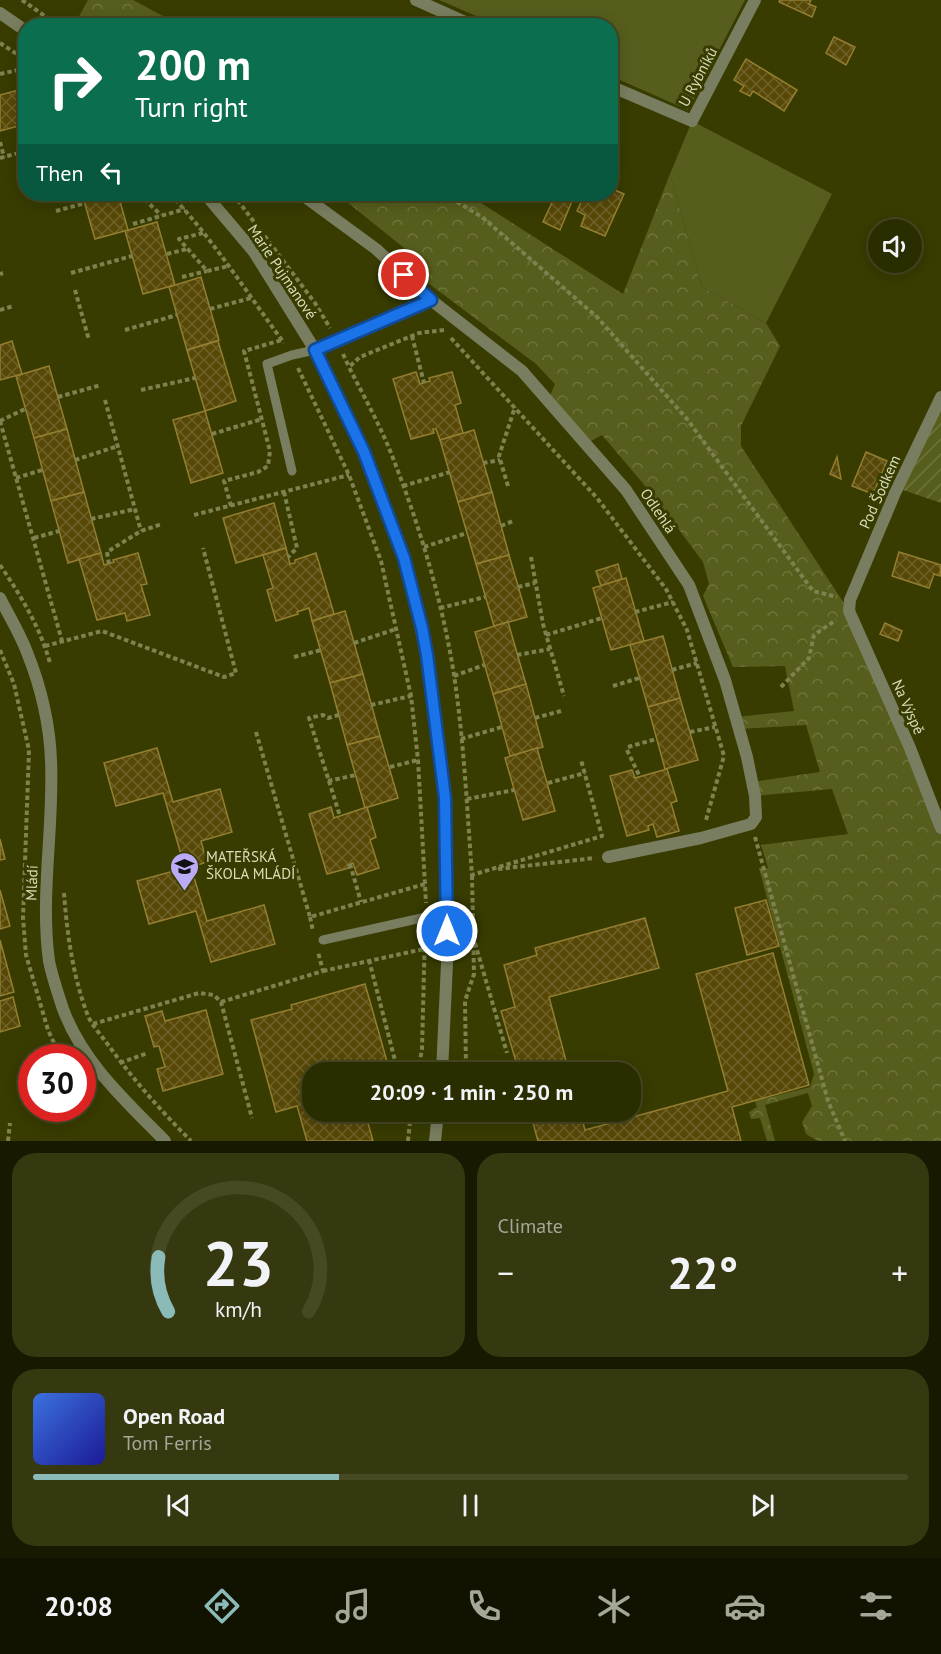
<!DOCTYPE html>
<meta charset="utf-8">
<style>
body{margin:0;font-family:"PT Sans",sans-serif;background:#36390f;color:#f1f3f6;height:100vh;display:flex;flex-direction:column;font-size:22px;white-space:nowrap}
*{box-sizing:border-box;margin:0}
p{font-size:20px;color:#a5a899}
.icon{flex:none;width:33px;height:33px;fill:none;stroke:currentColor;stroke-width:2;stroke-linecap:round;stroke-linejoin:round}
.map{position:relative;height:1141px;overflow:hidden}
.drawer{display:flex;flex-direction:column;gap:12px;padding:12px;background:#171900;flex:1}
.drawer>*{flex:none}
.banner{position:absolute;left:18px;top:18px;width:600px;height:183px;border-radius:24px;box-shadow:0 3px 15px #0003,0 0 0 2px #464922;background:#0b6e4f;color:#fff;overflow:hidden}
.tools{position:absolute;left:868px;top:219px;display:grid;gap:12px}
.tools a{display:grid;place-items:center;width:54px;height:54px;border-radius:50%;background:#2a2d00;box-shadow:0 3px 15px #0003,0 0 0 2px #464922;font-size:30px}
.speed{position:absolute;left:18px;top:1044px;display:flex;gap:12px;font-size:30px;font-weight:700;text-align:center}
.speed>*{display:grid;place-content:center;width:78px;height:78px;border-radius:50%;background:#2a2d00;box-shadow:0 3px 15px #0003,0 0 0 2px #464922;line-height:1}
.speed .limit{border:9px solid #d22;background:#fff;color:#111}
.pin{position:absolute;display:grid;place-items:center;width:51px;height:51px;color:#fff;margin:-26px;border:3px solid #fff;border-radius:50%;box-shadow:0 2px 6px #0007}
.me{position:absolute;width:66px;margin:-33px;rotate:0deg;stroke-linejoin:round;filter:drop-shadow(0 0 4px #0008)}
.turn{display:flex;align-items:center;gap:21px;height:126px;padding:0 18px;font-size:27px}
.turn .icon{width:78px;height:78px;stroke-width:2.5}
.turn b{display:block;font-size:42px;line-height:51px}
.then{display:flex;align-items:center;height:57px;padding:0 18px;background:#0003;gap:12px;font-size:22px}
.big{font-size:45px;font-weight:600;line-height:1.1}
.drawer .card{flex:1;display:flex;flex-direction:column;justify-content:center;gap:9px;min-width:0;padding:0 21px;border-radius:24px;background:#36390f}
.drawer .dial{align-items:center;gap:0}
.dial svg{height:156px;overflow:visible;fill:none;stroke:#464922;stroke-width:7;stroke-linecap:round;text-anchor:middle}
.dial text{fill:#f1f3f6;stroke:none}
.song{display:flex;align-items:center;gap:18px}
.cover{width:72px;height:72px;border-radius:9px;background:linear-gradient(135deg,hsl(220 70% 55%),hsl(240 70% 35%))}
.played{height:6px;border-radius:3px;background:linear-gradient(90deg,#8bbbb9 35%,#464922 35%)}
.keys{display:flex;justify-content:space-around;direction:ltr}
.heat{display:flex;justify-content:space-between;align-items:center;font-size:33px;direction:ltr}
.drawer .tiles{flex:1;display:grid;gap:12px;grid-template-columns:1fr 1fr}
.card:last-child{grid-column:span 2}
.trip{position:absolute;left:302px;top:1062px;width:339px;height:60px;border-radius:24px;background:#2a2d00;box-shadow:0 3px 15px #0003,0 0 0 2px #464922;font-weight:600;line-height:60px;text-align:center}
.menu{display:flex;height:96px;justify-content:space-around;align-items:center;background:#111200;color:#a5a899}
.menu .icon{width:42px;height:42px}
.menu .active{color:#8bbbb9}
.menu b{font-size:27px;color:#f1f3f6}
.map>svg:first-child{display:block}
.grass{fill:#575d1c}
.forest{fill:url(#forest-crowns)}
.garden{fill:url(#garden-furrows)}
.building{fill:url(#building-cross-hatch);stroke:#937e31;stroke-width:1.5}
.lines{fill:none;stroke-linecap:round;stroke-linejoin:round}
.path{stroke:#7d824f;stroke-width:4;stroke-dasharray:4.5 3;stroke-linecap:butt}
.service{stroke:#7a7e60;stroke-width:9}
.minor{stroke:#7a7e60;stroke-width:12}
.route-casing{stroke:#114b97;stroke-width:15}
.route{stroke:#1a73e8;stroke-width:10}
.labels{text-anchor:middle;stroke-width:6;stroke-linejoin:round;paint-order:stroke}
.street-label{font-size:15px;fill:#d9deb9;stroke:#383c00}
.poi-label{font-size:15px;fill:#d9deb9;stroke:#383c00;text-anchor:start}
</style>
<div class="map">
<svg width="941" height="1141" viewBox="0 0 941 1141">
<defs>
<pattern id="forest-crowns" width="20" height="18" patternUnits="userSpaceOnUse" patternTransform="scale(1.5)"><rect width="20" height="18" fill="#575d1c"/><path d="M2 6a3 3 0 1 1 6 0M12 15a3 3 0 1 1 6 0" fill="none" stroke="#6f743b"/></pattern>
<pattern id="garden-furrows" width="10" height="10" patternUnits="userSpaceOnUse" patternTransform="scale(1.5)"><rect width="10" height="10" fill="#575d1c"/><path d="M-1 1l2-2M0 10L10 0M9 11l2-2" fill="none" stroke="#6f743b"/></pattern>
<pattern id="building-cross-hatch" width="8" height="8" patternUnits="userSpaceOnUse" patternTransform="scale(1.5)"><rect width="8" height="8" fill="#574807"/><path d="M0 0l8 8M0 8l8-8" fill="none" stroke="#6f6229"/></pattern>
</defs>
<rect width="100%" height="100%" fill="#383c00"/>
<g class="grass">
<polygon points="439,0 745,0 688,110 611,76 610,26 497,25"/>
<polygon points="692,121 832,194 766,323 702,287 670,174"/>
</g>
<g class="forest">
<polygon points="88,0 133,0 180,25 78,25 76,22"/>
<polygon points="670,174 702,287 766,323 780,346 741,426 741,446 849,611 941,828 941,1141 818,1141 806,1134 802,1122 812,1106 808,1093 765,1105 775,1141 767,1141 760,1118 751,1119 749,1112 757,1107 755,1101 810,1087 814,1074 759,868 768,868 761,845 848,834 832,789 755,796 752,782 820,772 806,725 739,729 736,717 794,711 785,666 733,667 703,596 709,584 703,562 657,500 602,435 591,441 549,398 555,384 536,364 420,277 429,268 337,194 467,194 623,294"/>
</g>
<polygon class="garden" points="941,392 941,503 900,489"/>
<g class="building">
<polygon points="780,0 811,0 809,4 816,7 812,17 779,2"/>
<polygon points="834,37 855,47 846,65 826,53"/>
<polygon points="746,59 797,90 784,111 753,91 750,96 740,91 744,86 734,80"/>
<polygon points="26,88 26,124 0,131 0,95"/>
<polygon points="610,188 624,194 605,236 581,226 585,215 577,211 585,194 610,194"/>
<polygon points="82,194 118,194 128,230 95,239"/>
<polygon points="556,194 575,194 560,230 543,222"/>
<polygon points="157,222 175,285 143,294 125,231"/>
<polygon points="201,277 219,340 187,350 169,287"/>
<polygon points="12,341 22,374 0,380 0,345"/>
<polygon points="218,341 236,401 205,411 187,350"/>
<polygon points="49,366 67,429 34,438 16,376"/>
<polygon points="416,372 420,384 430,381 429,378 452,372 461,403 455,405 463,433 440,440 436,429 433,429 434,433 411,439 393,379"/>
<polygon points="205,411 223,473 191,483 173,420"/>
<polygon points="67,429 84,492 51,501 34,438"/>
<polygon points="474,430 492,492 458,502 440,440"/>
<polygon points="866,452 887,461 873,494 852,486"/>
<polygon points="837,457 841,479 830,474"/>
<polygon points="84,492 101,553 68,563 51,501"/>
<polygon points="492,492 509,555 476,564 458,502"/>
<polygon points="274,503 286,548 236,563 223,518"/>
<polygon points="286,548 290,564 295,563 295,560 316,553 334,614 312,621 309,608 297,612 298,614 276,621 267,590 273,588 263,555"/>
<polygon points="899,552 941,565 940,576 934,574 929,588 892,576"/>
<polygon points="101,553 104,565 114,562 113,560 138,553 147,584 141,585 150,615 127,621 125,613 97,620 79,559"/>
<polygon points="509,555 527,617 494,626 476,564"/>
<polygon points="618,564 622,579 601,586 596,571"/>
<polygon points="626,578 644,641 611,650 593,588"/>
<polygon points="345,611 363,674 330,683 312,621"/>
<polygon points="508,622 526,684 493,694 475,632"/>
<polygon points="885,623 902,631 898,641 880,634"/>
<polygon points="663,636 680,698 648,707 630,645"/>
<polygon points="363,674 380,736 347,745 330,683"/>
<polygon points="526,684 543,747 510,756 493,694"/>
<polygon points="680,698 698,760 665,769 648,707"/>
<polygon points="380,736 398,798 365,808 347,745"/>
<polygon points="157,748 173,802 220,789 232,832 201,841 207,862 191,867 207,921 264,905 275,944 211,962 196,911 149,924 137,881 185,868 163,793 116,806 104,763"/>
<polygon points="537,748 555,811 523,820 505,758"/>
<polygon points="667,769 677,801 671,803 679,831 657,837 653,824 648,826 649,830 627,836 610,776 632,770 635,778"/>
<polygon points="331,807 334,818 367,807 376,837 370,840 379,868 357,875 353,863 348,865 349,868 327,874 309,814"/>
<polygon points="0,839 5,859 0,860"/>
<polygon points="0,890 10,926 0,929"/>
<polygon points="766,900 779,946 747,955 735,908"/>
<polygon points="645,918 659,968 549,997 569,1072 519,1072 501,1011 515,1007 504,965 537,955 535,948"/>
<polygon points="0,940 14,992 0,996"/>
<polygon points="773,953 809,1085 732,1107 741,1141 538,1141 530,1112 580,1112 585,1130 728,1091 696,974"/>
<polygon points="365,984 390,1072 312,1072 312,1112 365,1112 373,1141 307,1141 297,1106 276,1112 251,1020 292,1009 291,1005"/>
<polygon points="13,997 20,1026 0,1032 0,1001"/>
<polygon points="206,1010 223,1074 163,1091 157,1069 165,1067 159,1046 154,1047 145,1016 162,1011 165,1021"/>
</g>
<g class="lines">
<g class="path">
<polyline points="22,0 59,26"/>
<polyline points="0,43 26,60"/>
<polyline points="18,70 20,85"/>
<polyline points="0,74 18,70 26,61"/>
<polyline points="0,142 4,157"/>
<polyline points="0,158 26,151"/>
<polyline points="139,194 161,215"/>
<path d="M170,194c43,45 77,99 114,149"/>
<polyline points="233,194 315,303 330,328"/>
<polyline points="444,194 482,217 597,317 687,419 813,591 837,597"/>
<polyline points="120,200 139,195"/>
<polyline points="56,211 85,203"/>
<polyline points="133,224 185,209"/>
<polyline points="203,233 179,239 207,271 229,266"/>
<polyline points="167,254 187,249"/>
<polyline points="71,273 132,256"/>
<polyline points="0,274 3,273"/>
<polyline points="182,277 207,271"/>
<polyline points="75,290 89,340"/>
<polyline points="210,309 251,298"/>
<polyline points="0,310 13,306"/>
<polyline points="125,330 177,315"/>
<path d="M444,330l-25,3 -59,24 -11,10c14,28 30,56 42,86 28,71 51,146 63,222 10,66 13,134 18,200l130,-39 -21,-76"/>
<polyline points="412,336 424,383"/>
<polyline points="451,338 597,498 666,589 687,630 724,756 706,820"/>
<polyline points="343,354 349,367"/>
<polyline points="298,368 349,475 381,561 411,696 418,760 426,903"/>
<polyline points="141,390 195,378"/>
<polyline points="58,397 101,385"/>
<polyline points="105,400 141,531"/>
<polyline points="0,421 62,641"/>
<polyline points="0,421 25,409"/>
<polyline points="212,434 262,419"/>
<polyline points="75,460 118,446"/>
<polyline points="483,463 500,460"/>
<polyline points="16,478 42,470"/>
<polyline points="403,486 450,472"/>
<polyline points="508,486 499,456 515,407"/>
<polyline points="284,492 297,548 288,557"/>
<polyline points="231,506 224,481 258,472 268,466 270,451 244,351 282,340"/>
<polyline points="194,515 349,475"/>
<polyline points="91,519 135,509"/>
<polyline points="501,526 513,521"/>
<polyline points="34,538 59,531"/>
<polyline points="424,547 467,533"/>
<polyline points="531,557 543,624 564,696"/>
<polyline points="109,564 107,552 141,531 162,524"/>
<path d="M0,565c21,31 40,62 50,98"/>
<polyline points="518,587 535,583"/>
<polyline points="440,608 485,597"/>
<polyline points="635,612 673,602"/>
<polyline points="546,635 602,618"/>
<polyline points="354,643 396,629"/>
<polyline points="45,646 102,631 224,677 236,673 203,548"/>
<polyline points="0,650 14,684 29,750 23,918 26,955 48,1030 61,1058"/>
<polyline points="517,655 550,649"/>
<polyline points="294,657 321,650"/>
<polyline points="672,670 697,663"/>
<polyline points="454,676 484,665"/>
<polyline points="613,686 639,678"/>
<polyline points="781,687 809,658 814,635 836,620"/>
<polyline points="371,705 411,696"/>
<polyline points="339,715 328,718 323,715 309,718 340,816"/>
<polyline points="535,718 561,711"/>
<polyline points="256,732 310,917 425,884"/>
<polyline points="690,732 715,727"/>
<polyline points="461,739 502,727"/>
<polyline points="628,747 656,739"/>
<polyline points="627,750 640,777"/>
<polyline points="390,767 418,760"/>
<polyline points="328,781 356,775"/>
<polyline points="548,783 585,773"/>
<polyline points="467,799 514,790"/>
<polyline points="755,837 828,1101 845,1141"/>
<polyline points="350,864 361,902"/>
<polyline points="498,869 595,858"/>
<path d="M64,893c3,41 9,84 24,123 4,9 12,18 18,26 26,36 54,68 85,99"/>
<polyline points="310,917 313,931"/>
<polyline points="475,943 507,1053"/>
<polyline points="369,960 398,1072"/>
<polyline points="323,971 433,947"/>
<polyline points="221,1002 323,971 318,952"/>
<polyline points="93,1024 199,993 214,995 221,1002 252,1118"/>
<polyline points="120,1063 148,1053"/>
<polyline points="466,1066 465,1001 474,974 472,875"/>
<polyline points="418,1072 422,1049 425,932"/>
<polyline points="85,1105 90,1105 92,1088"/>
<polyline points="8,1141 10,1123"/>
<polyline points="408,1141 411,1112"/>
</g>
<g class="service">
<polyline points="292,471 267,364 292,355 315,350"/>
<polyline points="323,940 426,917 446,917"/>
</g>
<g class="minor">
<polyline points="416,0 474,26"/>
<polyline points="0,13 26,31"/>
<polyline points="610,86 692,121 755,0"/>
<polyline points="205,194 254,252 315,350 364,452 404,558 427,655 445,798 447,963 442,1072"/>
<polyline points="301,194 376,249 431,300 522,371 626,490 689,585 725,680 747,757 755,796 756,817 751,824 701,838 608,857"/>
<polyline points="315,350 431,300"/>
<polyline points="941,397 895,493 850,600 849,611 910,748 941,828"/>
<path d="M0,598c9,18 21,37 28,57 13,32 22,71 23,106 3,66 -11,134 -2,200 3,15 9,33 14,48 20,54 63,92 102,132"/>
<polyline points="435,1141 438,1112"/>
</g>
</g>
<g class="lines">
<defs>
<polyline id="route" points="404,275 431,300 315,350 364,452 404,558 422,628 427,655 445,798 447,931"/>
</defs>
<use href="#route" class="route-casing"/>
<use href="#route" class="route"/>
</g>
<defs>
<symbol id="school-pin" viewBox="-11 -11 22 30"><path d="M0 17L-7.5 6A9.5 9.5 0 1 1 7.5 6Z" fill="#bbaaf6" stroke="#383c00"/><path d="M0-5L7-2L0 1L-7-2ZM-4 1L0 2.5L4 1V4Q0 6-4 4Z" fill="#111"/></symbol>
</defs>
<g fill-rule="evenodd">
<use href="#school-pin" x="168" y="850" width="33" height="45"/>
</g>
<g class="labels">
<g class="street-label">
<text transform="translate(698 77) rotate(-62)" y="5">U Rybníků</text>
<text transform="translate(282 272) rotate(56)" y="5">Marie Pujmanové</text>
<text transform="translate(880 492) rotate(-66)" y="5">Pod Šodkem</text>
<text transform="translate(658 511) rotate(56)" y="5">Odlehlá</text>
<text transform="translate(908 707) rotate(66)" y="5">Na Výspě</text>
<text transform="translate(32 883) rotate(-88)" y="5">Mládí</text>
</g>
<g class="poi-label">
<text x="206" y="862">MATEŘSKÁ<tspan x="206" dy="17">ŠKOLA MLÁDÍ</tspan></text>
</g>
</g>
</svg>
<div class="tools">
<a><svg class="icon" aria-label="sound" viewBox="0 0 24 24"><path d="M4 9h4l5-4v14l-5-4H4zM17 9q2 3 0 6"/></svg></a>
</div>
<div class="speed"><div class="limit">30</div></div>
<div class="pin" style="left:404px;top:275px;background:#d93025"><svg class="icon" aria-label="arrive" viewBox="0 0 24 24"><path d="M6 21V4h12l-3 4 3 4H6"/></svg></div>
<svg class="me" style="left:447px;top:931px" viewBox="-20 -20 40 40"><circle r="17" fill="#1a73e8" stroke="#fff" stroke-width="3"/><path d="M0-11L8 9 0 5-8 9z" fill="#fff"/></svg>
<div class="trip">20:09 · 1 min · 250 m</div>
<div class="banner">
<div class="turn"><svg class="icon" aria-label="right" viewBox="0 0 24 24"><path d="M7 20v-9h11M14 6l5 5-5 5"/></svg><div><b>200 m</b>Turn right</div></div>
<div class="then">Then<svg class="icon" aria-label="left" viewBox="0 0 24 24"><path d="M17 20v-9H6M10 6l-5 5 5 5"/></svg></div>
</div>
</div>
<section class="drawer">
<div class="tiles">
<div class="card dial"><svg viewBox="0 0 100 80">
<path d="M14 69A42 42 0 1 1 86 69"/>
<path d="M14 69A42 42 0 0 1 9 41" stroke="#8bbbb9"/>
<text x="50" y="56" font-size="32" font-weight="700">23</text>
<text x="50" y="72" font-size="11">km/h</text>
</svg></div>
<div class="card"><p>Climate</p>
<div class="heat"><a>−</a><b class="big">22°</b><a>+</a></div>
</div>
<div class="card">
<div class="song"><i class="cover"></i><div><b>Open Road</b><p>Tom Ferris</p></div></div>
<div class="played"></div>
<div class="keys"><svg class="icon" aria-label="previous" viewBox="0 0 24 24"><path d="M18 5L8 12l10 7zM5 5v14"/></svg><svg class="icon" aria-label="pause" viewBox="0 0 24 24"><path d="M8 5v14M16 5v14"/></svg><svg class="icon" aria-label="next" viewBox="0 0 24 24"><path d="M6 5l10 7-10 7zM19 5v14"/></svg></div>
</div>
</div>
</section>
<nav class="menu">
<b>20:08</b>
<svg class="icon active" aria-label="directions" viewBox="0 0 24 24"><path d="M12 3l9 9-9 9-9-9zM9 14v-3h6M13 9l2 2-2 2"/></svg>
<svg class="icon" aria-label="music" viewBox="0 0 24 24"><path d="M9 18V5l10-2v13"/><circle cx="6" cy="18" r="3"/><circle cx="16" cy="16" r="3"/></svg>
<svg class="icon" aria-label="phone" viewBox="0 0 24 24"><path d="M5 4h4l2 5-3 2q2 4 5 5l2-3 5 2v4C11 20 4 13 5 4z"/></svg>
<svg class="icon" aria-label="climate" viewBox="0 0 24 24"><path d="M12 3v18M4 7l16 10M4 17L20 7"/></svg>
<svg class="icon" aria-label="car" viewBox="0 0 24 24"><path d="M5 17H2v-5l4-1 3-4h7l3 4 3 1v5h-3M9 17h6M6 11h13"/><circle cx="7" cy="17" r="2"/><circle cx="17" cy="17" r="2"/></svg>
<svg class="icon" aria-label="filters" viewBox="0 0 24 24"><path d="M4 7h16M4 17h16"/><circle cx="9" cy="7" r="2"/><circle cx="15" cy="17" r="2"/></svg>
</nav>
